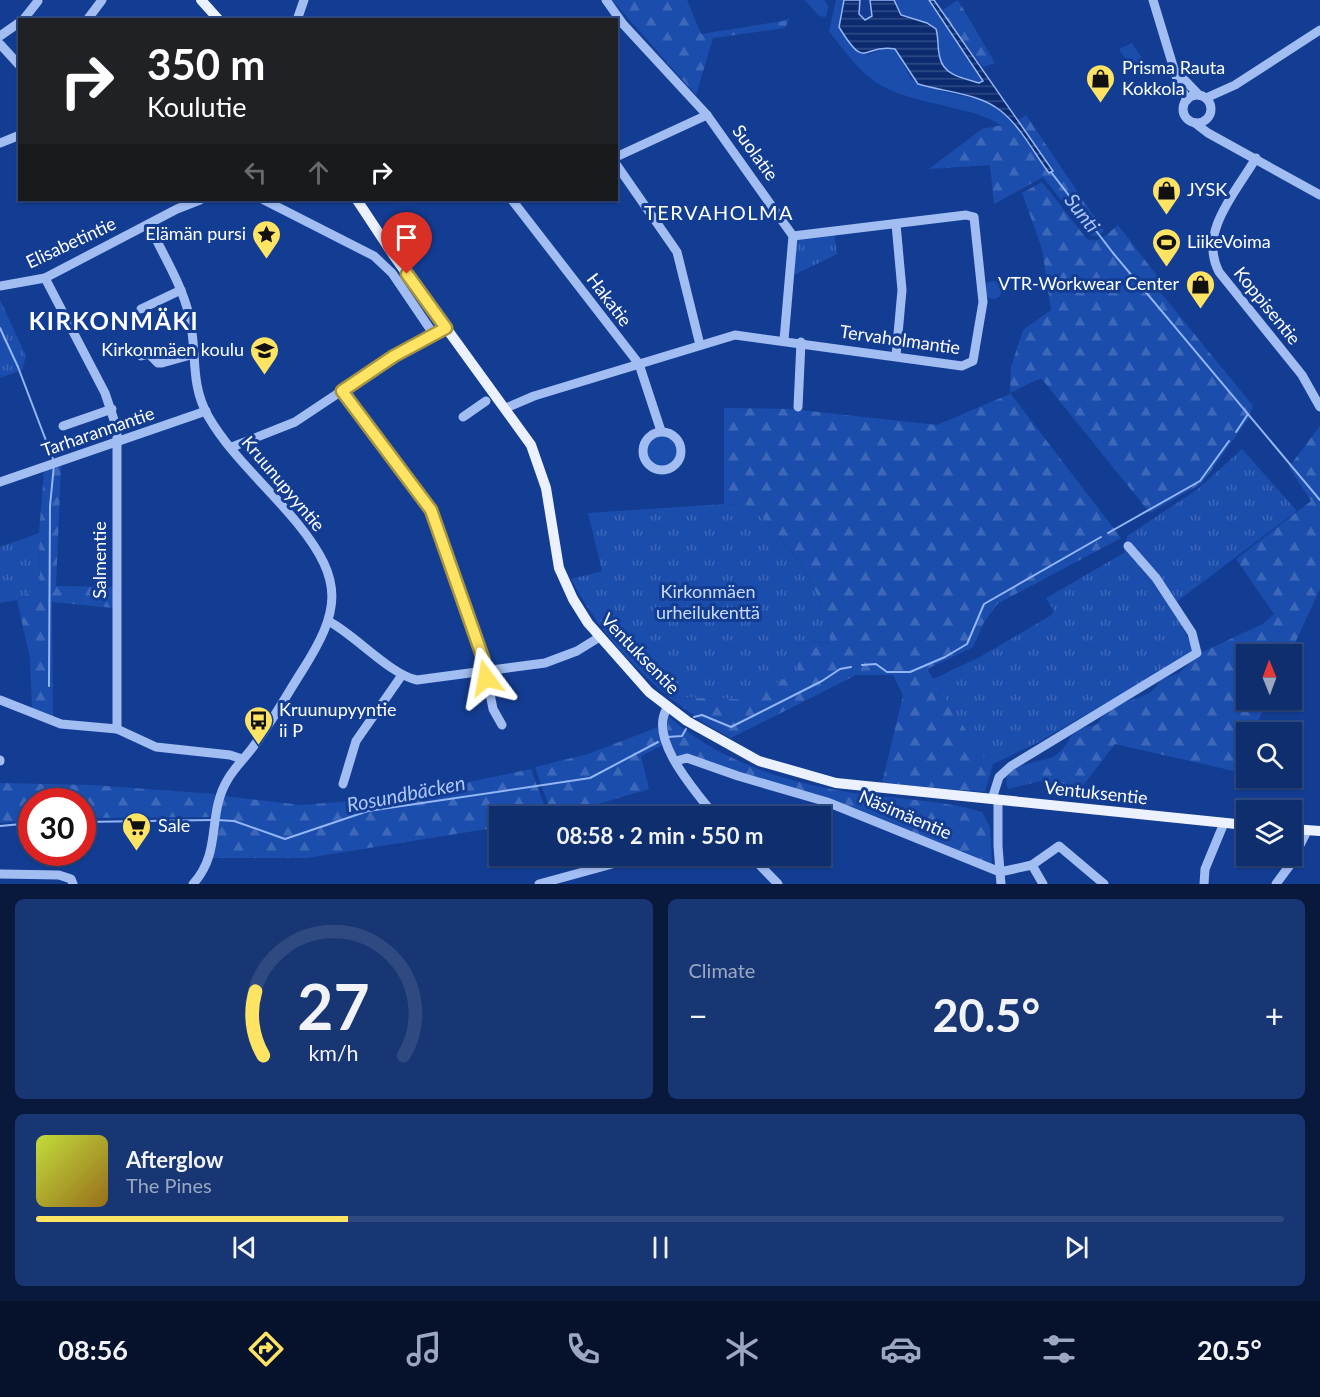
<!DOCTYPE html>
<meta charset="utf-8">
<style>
body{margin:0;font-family:Lato,sans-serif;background:#173673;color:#f1f3f6;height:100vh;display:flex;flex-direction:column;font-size:22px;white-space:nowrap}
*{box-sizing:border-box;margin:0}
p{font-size:20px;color:#9ba8c2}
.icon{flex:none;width:33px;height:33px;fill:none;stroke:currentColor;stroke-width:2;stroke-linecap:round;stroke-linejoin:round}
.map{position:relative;height:884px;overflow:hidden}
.details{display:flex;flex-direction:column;gap:15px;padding:15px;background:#08193c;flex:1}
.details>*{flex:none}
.hud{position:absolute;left:18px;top:18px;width:600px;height:183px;border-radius:0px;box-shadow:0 2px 4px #0004,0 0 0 2px #2e4a81;background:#202124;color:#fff;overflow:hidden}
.needle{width:39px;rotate:359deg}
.tools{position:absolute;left:1236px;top:644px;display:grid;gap:12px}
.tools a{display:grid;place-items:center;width:66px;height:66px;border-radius:0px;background:#0e2e6e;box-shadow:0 2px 4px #0004,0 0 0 2px #2e4a81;font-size:30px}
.speed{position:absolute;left:18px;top:788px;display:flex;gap:12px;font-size:30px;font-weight:700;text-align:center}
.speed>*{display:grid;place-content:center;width:78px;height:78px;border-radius:50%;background:#0e2e6e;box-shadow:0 2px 4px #0004,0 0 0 2px #2e4a81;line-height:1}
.speed .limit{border:9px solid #d22;background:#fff;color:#111}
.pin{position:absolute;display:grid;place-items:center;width:51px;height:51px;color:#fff;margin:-62px -26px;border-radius:50% 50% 50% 0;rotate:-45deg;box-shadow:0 0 6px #0007}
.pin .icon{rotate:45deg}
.me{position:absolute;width:66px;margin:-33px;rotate:347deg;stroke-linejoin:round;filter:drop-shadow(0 0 4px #0008)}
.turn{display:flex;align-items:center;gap:21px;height:126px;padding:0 30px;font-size:27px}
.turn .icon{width:78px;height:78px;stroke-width:2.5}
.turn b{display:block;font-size:42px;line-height:51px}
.lanes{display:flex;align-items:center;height:57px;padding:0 30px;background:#0003;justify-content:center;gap:30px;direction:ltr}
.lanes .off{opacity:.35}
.big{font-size:45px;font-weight:700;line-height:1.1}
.details .card{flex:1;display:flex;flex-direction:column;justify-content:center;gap:9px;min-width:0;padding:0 21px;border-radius:9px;background:#173673}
.details .dial{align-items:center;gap:0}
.dial svg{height:156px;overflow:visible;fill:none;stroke:#2e4a81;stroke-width:7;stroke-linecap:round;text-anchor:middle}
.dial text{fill:#f1f3f6;stroke:none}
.song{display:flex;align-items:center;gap:18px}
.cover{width:72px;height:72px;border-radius:9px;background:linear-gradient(135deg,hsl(70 70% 55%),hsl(40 70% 35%))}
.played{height:6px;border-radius:3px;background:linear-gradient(90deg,#ffe362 25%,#2e4a81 25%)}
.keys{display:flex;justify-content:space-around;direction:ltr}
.heat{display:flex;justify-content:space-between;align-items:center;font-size:33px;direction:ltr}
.details .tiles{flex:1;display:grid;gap:15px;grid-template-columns:1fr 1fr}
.card:last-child{grid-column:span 2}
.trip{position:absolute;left:489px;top:806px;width:342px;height:60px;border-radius:0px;background:#0e2e6e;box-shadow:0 2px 4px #0004,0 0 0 2px #2e4a81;font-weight:700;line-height:60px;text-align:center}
.tabs{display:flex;height:96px;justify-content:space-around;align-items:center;background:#06122c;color:#9ba8c2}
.tabs .icon{width:42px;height:42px}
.tabs .selected{color:#ffe362}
.tabs b{font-size:27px;color:#f1f3f6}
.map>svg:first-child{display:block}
.green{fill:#1b4dad}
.forest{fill:url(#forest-firs)}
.park{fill:url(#park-tufts)}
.water{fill:url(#water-rules);stroke:#93b6f5;stroke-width:1.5}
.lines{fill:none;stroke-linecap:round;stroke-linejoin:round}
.stream{stroke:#93b6f5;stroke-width:2}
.minor{stroke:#a1bdf2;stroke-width:9}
.major{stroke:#ecf1ff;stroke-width:10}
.route-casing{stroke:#a69440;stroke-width:15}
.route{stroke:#ffe362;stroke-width:10}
.labels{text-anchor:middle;stroke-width:6;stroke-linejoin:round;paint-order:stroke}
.poi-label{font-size:18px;fill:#fff;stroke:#133d93;text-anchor:start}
.street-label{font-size:18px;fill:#fff;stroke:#133d93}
.park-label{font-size:18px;fill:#c8dafd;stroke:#133d93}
.neighbourhood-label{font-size:20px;letter-spacing:1.5px;fill:#fff;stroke:#133d93}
.water-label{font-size:20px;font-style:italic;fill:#adc7f9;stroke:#133d93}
.district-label{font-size:24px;font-weight:bold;letter-spacing:1.5px;fill:#fff;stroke:#133d93}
</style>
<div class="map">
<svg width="1320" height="884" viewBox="0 0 1320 884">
<defs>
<pattern id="forest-firs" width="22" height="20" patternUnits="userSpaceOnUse" patternTransform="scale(1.5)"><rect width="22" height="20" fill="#1b4dad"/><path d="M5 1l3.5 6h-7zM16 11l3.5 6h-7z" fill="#3d68b9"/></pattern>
<pattern id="park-tufts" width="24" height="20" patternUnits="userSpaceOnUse" patternTransform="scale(1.5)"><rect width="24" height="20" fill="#1b4dad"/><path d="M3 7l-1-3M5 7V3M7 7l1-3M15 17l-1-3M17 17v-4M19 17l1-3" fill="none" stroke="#3d68b9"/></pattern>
<pattern id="water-rules" width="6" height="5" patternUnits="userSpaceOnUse" patternTransform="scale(1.5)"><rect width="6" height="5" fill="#0c2b6f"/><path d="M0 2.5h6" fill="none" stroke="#304b85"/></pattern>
</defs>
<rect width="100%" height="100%" fill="#133d93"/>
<g class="green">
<path d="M836,0h8l-4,14 27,41 19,-7 9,1 16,30 14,8 55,13 20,10 14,13 -13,2c-18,-11 -36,-14 -56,-19 -65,-15 -76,-21 -116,-75z"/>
<path d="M894,0h35l54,81 -3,2c-11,-3 -28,-5 -35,-14 -12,-13 0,-35 -18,-46 -6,-4 -19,-4 -26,-8z"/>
<polygon points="1132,43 1143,60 1131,67 1119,49"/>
<circle cx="993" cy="290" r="9"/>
<circle cx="662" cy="451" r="16"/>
</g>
<g class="forest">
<polygon points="612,0 687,0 701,34 783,21 790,18 785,28 713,38 696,95"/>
<polygon points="805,0 824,0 828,6 826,17 819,16"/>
<polygon points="958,0 995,63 983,67 941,11"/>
<polygon points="1026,115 1104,231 1097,236 1089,235 1043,177 994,204 990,165 929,169 982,129 1013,123"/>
<path d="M1042,182l44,56c12,8 22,-5 32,-13l47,61 -5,6 93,114 -4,12 -47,65 -52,30 -109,-135 -31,15 111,145 -124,66 -14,20 -10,23 -46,22 57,89 9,6 -8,28 -103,-9 21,-88 -10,-20h-37l-125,63 -27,-15 -35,-26 74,2 52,-55 35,-2c-7,-57 -40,-97 -79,-136l-27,-2v-96l67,1 146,16 73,-31 1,-27 12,-37 28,-20 -9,-61 -20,-56z"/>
<path d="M1320,426v163l-30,65h-44v45h22l-15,33h-7v13l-12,26 -119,-27 -34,44c-24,10 -23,3 -40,-7l-33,8c-11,-27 35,-25 48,-34 20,-15 7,-25 40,-30 6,-6 8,-12 16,-17 16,-10 41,-9 48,-28l19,-7 23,-21 61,-28 11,-10 -38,-55 75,-58 -22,-34z"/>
<polygon points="61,465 56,586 114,587 114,608 52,602 53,718 32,708 30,658 17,600 40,586 39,533 44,471"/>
<path d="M668,716c57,51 136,72 210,80 36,4 70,6 104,16l8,15 2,38 -56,-24 -260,-83 -9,-15z"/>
<polygon points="658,727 663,745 641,756 649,789 557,816 548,804 535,767 588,754"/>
<polygon points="531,769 546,810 552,816 500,816 499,827 307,858 213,858 223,796 301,805 392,798"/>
<polygon points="0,783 91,785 215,794 210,817 83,818 82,801 32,801 31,820 0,823"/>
</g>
<g class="park">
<polygon points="834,234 837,254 794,275 796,239"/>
<polygon points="0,300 26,356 22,370 0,378"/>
<polygon points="1242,449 1297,511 1171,606 1195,651 1039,742 993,764 984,758 933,679 978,658 1050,616 1054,611 1046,598 1124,553 1127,536 1198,489"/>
<path d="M724,504l27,2c39,40 72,79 79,136l-35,2 3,28 -55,27 -74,-2c-40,-33 -74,-72 -98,-118l31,-8 -14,-58z"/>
<polygon points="39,533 40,586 17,600 0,603 0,547"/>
</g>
<path class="water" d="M844,0h16l-1,14 6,6 7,-4 -2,-16h24l7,15 26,8 9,6c3,10 1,19 4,29 4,18 24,20 39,25l4,-2 -54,-81h5l119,171 -4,2c-15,-20 -28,-46 -48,-62 -22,-18 -57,-19 -83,-27l-23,-35c-33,-6 -28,24 -56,-22z"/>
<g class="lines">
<g class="stream">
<polyline points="1051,172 1113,253 1320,500"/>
<polyline points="0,328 18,367 53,459"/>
<polyline points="1236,432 1248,414"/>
<polyline points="1108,533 1200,481 1229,441"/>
<polyline points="862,665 876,664 887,672 910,672 945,657 967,644 984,604 1101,537"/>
<polyline points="49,686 50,506 54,465"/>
<polyline points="694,717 702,715 731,727 822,681 840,669 851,667"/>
<polyline points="667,737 682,736 686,729"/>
<polyline points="217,820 234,821 285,839 368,811 590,778 658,742"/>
<polyline points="82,822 212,820"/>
<polyline points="0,826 32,823"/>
</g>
<g class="minor">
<polyline points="606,0 623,24 707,115 793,236 784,340"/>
<polyline points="1153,0 1177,79 1187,100"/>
<polyline points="23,20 38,1"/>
<polyline points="87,20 102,0"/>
<polyline points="297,20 304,0"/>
<polyline points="0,36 20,22"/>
<polyline points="0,44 20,66"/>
<polyline points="1177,72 1199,95"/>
<circle cx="1197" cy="109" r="14"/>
<polyline points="1206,98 1235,85 1320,30"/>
<polyline points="1195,123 1208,133 1320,195"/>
<polyline points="0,143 20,135"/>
<polyline points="616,157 707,115"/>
<path d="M1256,158c-20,34 -58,74 -37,114l83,103 18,32"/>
<polyline points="616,164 677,252 700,345"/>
<polyline points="264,200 374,256 392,273 430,329 436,334"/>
<polyline points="512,200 639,364 661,431"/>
<path d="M149,224c13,30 32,58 40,91 9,36 0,67 19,101 23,40 61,72 90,108 47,58 42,87 4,147 -16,25 -31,52 -49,76 -8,11 -18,20 -25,32 -22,36 -5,72 -35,105"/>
<polyline points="896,224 902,290 896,356"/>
<polyline points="45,278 105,393 117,429 117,729 156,747 230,755 242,759"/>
<polyline points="0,286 45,278 177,209 200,200"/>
<polyline points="141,309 181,290"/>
<polyline points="141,356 149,354 158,363 162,363 194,354"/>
<polyline points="342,391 431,510 483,658 493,709 502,725"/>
<polyline points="798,407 801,342"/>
<polyline points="506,408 534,396 735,335 962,366 973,361 983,302 974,217 966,215 793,236"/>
<polyline points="463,417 486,401"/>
<polyline points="63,426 112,409"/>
<circle cx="662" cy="451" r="19"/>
<polyline points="232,447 295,422 394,356 446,328"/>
<polyline points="0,482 206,411"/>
<path d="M330,622c26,14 61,53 87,58l128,-17 32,-12 21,-13"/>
<polyline points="0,700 61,724 117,729"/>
<path d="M668,707c-22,30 28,85 47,109"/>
<polyline points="0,760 0,761"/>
<polyline points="676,761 687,758 738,776 827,802 1000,872 1032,865 1059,846 1104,884"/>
<polyline points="343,784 356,741 402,675"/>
<polyline points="992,799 999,777 1011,766 1197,653 1192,633 1156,578 1128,546"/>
<polyline points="998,800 998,846 1001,884"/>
<polyline points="750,855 778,884"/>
<polyline points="1032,865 1043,884"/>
<polyline points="0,874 59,875 71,879 73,884"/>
<polyline points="539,884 645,855"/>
<polyline points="1204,884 1205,869 1224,823"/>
<polyline points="1276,884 1290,865 1307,831"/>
</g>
<g class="major">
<polyline points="201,0 219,20"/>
<polyline points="357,200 394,256 531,445 546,488 559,568 573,599 588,623 649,692 687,721 759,761 836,783 1246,825"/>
<polyline points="1292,829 1320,831"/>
</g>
</g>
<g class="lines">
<defs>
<polyline id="route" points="407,274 446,328 394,356 342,391 431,510 483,658 486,678"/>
</defs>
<use href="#route" class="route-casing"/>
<use href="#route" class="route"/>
</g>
<defs>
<symbol id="shop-pin" viewBox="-11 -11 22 30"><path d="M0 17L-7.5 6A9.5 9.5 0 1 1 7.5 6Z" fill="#ffe362" stroke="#133d93"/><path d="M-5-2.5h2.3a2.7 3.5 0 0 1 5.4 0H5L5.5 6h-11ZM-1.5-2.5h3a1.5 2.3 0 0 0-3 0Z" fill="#111"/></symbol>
<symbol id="sight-pin" viewBox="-11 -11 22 30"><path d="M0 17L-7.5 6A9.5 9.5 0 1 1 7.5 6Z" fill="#ffe362" stroke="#133d93"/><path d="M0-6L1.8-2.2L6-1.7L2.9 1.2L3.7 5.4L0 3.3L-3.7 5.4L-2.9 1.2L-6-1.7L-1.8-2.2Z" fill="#111"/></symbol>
<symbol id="stadium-pin" viewBox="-11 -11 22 30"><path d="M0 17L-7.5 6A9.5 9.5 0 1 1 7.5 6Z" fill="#ffe362" stroke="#133d93"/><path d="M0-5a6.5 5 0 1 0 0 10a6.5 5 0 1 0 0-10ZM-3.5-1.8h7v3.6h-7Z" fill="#111"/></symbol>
<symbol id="school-pin" viewBox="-11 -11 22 30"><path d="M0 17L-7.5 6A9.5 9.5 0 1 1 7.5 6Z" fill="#ffe362" stroke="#133d93"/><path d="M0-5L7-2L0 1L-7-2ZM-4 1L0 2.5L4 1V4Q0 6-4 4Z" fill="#111"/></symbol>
<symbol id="bus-pin" viewBox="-11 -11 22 30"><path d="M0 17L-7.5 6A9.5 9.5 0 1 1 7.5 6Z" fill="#ffe362" stroke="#133d93"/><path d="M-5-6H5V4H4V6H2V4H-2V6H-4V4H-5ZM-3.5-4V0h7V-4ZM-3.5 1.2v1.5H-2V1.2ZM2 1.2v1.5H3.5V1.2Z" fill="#111"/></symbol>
<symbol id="supermarket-pin" viewBox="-11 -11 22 30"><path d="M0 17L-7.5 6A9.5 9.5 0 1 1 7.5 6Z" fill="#ffe362" stroke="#133d93"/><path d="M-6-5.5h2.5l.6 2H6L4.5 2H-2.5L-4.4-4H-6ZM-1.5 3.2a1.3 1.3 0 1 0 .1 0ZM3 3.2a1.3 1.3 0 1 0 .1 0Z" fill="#111"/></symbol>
</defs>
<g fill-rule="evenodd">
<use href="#shop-pin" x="1084" y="62" width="33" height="45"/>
<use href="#shop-pin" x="1150" y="174" width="33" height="45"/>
<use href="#sight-pin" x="250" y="218" width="33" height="45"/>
<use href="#stadium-pin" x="1150" y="226" width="33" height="45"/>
<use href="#shop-pin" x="1184" y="268" width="33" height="45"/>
<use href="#school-pin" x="248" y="334" width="33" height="45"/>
<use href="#bus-pin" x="242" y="704" width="33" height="45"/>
<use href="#supermarket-pin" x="120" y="810" width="33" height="45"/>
</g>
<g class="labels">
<g class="poi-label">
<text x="1122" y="74">Prisma Rauta<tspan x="1122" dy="21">Kokkola</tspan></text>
<text x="1187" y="196">JYSK</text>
<text x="246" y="240" text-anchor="end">Elämän pursi</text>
<text x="1187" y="248">LiikeVoima</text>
<text x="1179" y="290" text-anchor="end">VTR-Workwear Center</text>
<text x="244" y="356" text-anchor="end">Kirkonmäen koulu</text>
<text x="279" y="716">Kruunupyyntie<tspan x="279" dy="21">ii P</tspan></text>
<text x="158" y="832">Sale</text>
</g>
<g class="street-label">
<text transform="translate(755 153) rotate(54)" y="6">Suolatie</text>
<text transform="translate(71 243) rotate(-25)" y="6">Elisabetintie</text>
<text transform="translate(609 300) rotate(53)" y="6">Hakatie</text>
<text transform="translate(1267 306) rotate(51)" y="6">Koppisentie</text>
<text transform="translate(900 340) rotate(8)" y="6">Tervaholmantie</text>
<text transform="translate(98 432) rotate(-19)" y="6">Tarharannantie</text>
<text transform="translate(283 484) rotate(50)" y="6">Kruunupyyntie</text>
<text transform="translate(100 560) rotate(-90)" y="6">Salmentie</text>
<text transform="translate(640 654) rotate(46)" y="6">Ventuksentie</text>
<text transform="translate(1096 793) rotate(6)" y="6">Ventuksentie</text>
<text transform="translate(905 815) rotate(23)" y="6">Näsimäentie</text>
</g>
<g class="park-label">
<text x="708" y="598">Kirkonmäen<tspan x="708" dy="21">urheilukenttä</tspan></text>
</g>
<g class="neighbourhood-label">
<text x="719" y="220">TERVAHOLMA</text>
</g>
<g class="water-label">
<text transform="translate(1082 213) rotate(52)" y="7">Sunti</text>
<text transform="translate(406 794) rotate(-11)" y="7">Rosundbäcken</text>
</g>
<g class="district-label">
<text x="114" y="330">KIRKONMÄKI</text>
</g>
</g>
</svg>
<div class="tools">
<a><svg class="needle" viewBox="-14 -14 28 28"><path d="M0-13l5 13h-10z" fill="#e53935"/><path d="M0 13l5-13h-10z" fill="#9ba8c2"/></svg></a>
<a><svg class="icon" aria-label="search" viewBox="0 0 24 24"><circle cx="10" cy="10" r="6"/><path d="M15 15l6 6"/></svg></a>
<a><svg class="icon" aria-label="layers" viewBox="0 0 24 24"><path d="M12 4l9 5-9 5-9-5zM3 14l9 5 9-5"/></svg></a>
</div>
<div class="speed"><div class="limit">30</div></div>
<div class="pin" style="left:407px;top:274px;background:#d93025"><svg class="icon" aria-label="arrive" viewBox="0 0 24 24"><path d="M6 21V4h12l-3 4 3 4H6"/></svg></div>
<svg class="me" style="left:486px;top:678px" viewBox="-20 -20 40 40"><path d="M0-17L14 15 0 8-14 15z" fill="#ffe362" stroke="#fff" stroke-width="4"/></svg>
<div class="trip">08:58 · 2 min · 550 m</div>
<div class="hud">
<div class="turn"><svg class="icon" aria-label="right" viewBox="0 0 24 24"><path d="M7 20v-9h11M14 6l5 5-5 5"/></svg><div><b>350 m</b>Koulutie</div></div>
<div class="lanes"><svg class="icon off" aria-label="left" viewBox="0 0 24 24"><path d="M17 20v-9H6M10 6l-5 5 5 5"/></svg><svg class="icon off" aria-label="ahead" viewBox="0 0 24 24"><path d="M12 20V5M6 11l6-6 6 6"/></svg><svg class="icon" aria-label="right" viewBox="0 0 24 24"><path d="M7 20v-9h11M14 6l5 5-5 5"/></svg></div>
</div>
</div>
<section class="details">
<div class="tiles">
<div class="card dial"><svg viewBox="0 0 100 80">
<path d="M14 69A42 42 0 1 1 86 69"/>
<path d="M14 69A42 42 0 0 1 10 36" stroke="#ffe362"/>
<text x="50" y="56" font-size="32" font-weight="700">27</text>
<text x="50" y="72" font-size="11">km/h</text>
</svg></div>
<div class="card"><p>Climate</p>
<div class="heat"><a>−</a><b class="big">20.5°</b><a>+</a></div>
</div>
<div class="card">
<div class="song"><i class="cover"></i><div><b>Afterglow</b><p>The Pines</p></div></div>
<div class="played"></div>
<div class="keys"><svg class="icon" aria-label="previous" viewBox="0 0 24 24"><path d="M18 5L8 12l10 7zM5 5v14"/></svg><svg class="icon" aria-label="pause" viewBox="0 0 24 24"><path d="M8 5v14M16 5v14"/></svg><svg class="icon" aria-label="next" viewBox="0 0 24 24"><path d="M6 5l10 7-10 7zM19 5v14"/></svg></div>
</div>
</div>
</section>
<nav class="tabs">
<b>08:56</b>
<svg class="icon selected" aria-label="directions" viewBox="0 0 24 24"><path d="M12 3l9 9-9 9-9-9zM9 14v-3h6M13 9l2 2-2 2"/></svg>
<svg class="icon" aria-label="music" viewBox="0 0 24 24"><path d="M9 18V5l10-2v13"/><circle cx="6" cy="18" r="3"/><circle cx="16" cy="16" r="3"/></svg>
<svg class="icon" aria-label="phone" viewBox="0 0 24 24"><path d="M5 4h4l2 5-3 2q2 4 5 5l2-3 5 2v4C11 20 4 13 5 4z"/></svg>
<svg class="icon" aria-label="climate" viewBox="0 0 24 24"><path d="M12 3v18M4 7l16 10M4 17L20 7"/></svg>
<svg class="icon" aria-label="car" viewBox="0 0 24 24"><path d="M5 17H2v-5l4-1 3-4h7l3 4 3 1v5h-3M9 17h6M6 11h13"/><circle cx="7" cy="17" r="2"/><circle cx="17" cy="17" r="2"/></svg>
<svg class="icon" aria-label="filters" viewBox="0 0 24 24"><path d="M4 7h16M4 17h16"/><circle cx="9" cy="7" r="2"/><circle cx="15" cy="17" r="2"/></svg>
<b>20.5°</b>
</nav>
